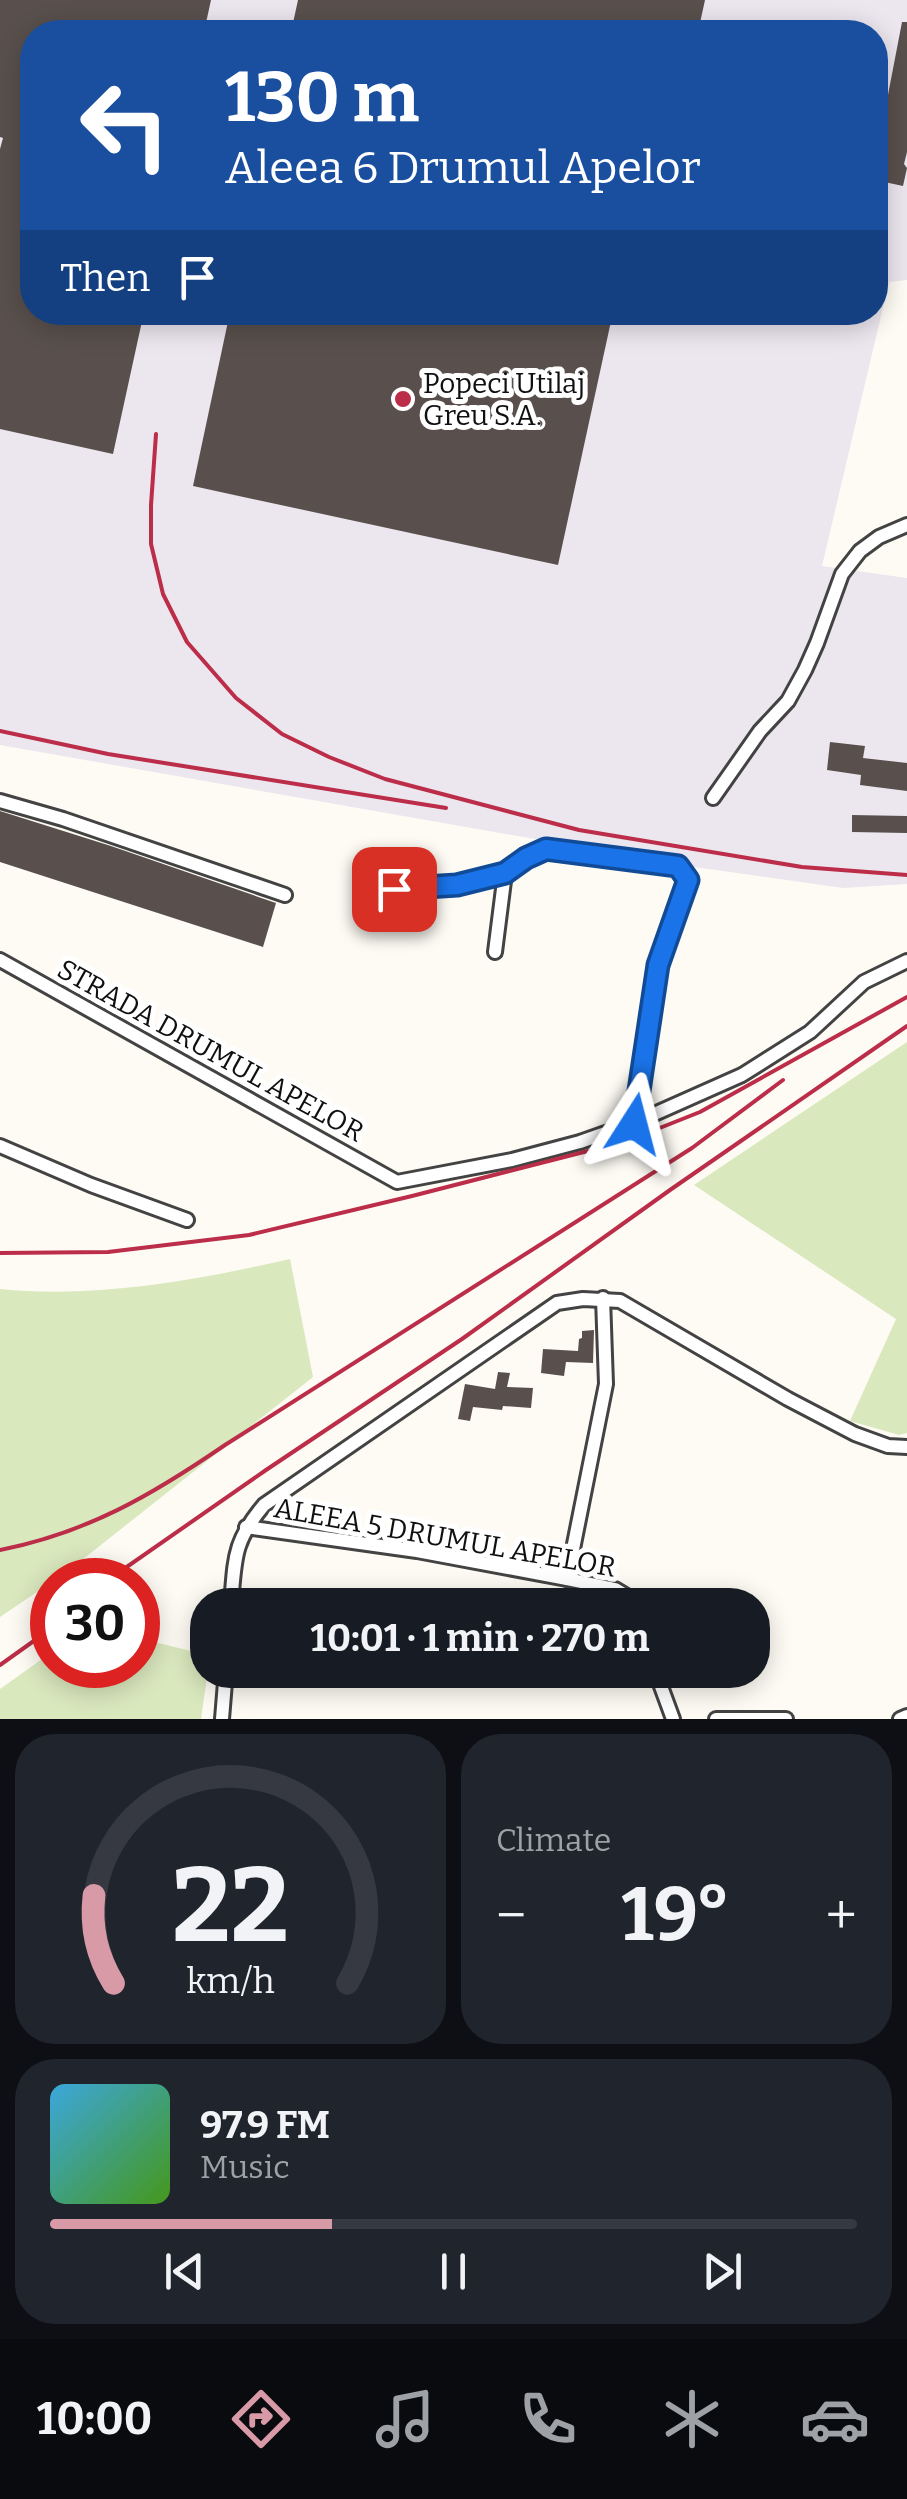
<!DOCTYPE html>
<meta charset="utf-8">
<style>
body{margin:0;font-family:Bitter,serif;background:#20242c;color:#f1f3f6;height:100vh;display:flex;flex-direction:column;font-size:38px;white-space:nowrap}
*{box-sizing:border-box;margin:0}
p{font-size:32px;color:#9ea1a6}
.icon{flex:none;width:55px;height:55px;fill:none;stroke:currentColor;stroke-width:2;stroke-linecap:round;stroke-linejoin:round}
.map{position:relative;height:1719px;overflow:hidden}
.details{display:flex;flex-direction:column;gap:15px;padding:15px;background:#0d0f14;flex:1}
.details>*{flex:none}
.banner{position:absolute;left:20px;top:20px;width:868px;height:305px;border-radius:40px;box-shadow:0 5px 25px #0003;background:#1a4fa0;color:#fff;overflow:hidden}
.speed{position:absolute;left:30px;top:1558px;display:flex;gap:20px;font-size:50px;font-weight:700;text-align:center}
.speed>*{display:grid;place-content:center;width:130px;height:130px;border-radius:50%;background:#171b24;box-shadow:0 5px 25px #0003;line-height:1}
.speed .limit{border:15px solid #d22;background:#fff;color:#111}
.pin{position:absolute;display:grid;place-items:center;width:85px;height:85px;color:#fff;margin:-42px;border-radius:20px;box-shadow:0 5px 15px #0006}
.me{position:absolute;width:110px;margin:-55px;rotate:9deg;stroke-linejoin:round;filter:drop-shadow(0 0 8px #0008)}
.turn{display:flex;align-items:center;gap:35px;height:210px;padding:0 40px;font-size:45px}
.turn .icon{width:130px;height:130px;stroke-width:2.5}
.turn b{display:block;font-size:70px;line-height:85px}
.then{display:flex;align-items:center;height:95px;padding:0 40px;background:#0003;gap:20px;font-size:38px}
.big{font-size:75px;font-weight:700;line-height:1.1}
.details .tile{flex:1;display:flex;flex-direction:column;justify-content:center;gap:15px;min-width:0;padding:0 35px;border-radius:40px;background:#20242c}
.details .dial{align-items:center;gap:0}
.dial svg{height:260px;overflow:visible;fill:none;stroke:#363941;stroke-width:7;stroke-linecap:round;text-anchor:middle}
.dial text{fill:#f1f3f6;stroke:none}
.song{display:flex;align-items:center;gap:30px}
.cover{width:120px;height:120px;border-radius:15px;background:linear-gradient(135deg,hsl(200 70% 55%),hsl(100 70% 35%))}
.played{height:10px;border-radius:5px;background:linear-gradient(90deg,#d99aa8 35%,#363941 35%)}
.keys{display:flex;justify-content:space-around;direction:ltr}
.heat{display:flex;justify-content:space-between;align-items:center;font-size:55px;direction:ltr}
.details .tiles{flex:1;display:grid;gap:15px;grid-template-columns:1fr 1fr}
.tile:last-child{grid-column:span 2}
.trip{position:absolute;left:190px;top:1588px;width:580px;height:100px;border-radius:40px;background:#171b24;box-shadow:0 5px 25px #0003;font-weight:700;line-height:100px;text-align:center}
.tab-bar{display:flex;height:160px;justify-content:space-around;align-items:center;background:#090b0e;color:#9ea1a6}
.tab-bar .icon{width:70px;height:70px}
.tab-bar .selected{color:#d99aa8}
.tab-bar b{font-size:45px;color:#f1f3f6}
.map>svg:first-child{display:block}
.industrial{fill:#ece6ee;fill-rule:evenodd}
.green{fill:#dae8be}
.building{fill:#59504d}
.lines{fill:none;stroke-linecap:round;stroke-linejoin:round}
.street-casing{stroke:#434343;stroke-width:18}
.street{stroke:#fff;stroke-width:12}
.rail{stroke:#bb2d48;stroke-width:4}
.route-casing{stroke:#114b97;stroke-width:25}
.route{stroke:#1a73e8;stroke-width:18}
.poi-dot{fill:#bb2d48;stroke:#fff;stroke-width:4}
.labels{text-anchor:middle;stroke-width:10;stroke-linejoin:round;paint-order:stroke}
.poi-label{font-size:28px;fill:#101010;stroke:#fff;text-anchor:start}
.street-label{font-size:28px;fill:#101010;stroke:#fff}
</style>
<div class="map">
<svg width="907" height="1719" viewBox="0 0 907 1719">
<rect width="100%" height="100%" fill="#fefbf4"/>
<path class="industrial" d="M0,0h907v280l-18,2 -67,284 85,12v306l-64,4 -149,-21 -694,-122zM32,32h843v280h-843z"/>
<g class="green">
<polygon points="907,1042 907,1433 899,1435 850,1421 896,1319 694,1185"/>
<path d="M290,1259l23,118 -245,194 -68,46v-328c94,10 199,-9 290,-30z"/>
<polygon points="138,1638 207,1655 208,1670 201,1719 0,1719 0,1689 52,1652 52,1665 138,1665"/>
</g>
<g class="building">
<polygon points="0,0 211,0 204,32 32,32 32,312 144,312 113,454 0,429 0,149 3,138 0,137"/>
<polygon points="298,0 705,0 698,32 291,32"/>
<polygon points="902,22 907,22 907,152 904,164 907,168 903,186 875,180 875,145 885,100 887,100"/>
<polygon points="230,312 613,312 558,565 193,486"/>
<polygon points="830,742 865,746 863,758 907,763 907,791 860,785 861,775 827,770"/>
<polygon points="0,811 111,846 276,903 263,947 0,862"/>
<polygon points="852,815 907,816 907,833 852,832"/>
<polygon points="594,1330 593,1363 566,1362 564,1376 541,1373 543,1349 578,1351 579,1339 582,1338 582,1331"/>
<polygon points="498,1372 510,1373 507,1387 533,1388 531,1408 503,1406 502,1410 473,1407 470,1421 458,1419 465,1384 495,1389"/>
</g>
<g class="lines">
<defs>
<g id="street">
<polyline points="713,798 760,731 788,701 805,670 817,643 842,574 860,551 879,537 907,525"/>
<polyline points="0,801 63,819 285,895"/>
<polyline points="371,919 379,893 394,889 457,885 505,873 526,858 546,849 678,866 688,880 658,965 634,1123"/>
<polyline points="495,952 505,873"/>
<polyline points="0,960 397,1182 512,1160 580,1142 634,1123 742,1075 810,1032 864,982 907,961"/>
<polyline points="0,1146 91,1185 187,1220"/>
<polyline points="246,1527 417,1551 567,1579 615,1589 625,1595 630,1605"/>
<polyline points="567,1579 606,1384 603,1298"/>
<path d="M231,1605c4,-47 2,-63 33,-100l293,-202 26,-4 37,2 168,98 67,35 33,12 19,1"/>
<polyline points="655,1670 673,1719"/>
<polyline points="222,1719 226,1670"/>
<polyline points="716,1719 786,1719"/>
<polyline points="900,1719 907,1716"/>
</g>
</defs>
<use href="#street" class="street-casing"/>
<use href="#street" class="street"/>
<g class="rail">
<polyline points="156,434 151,505 151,544 163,594 187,642 236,698 282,734 329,757 385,779 579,830 802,867 907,875"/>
<polyline points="0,731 108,754 446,808"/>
<polyline points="0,1253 108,1252 249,1235 412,1196 627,1141 700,1112 907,997"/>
<path d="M0,1550c87,-17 152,-55 225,-105l467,-297 91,-68"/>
<polyline points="108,1580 266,1470 462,1339 670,1190 907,1026"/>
<polyline points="0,1665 52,1628"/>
</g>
</g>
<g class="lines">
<defs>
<polyline id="route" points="394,889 457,885 505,873 526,858 546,849 678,866 688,880 658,965 634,1124"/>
</defs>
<use href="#route" class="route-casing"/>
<use href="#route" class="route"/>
</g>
<circle class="poi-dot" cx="403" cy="399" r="10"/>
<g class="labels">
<g class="poi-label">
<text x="423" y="393">Popeci Utilaj<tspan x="423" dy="32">Greu S.A.</tspan></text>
</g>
<g class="street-label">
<text transform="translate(211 1050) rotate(29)" y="10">STRADA DRUMUL APELOR</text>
<text transform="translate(445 1537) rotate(10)" y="10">ALEEA 5 DRUMUL APELOR</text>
</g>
</g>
</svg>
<div class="speed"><div class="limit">30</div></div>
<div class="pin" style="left:394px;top:889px;background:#d93025"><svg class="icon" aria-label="arrive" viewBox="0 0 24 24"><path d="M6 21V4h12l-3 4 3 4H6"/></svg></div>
<svg class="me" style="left:634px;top:1124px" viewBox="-20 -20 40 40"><path d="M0-17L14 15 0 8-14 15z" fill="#1a73e8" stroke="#fff" stroke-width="4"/></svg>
<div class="trip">10:01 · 1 min · 270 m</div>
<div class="banner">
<div class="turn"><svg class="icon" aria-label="left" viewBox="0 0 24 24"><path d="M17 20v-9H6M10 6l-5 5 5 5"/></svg><div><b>130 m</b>Aleea 6 Drumul Apelor</div></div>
<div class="then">Then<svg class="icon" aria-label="arrive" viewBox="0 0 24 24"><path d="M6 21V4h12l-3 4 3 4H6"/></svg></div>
</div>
</div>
<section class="details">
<div class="tiles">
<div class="tile dial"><svg viewBox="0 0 100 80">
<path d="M14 69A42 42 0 1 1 86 69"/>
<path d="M14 69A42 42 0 0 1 8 42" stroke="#d99aa8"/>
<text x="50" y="56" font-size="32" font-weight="700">22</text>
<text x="50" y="72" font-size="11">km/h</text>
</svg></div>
<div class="tile"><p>Climate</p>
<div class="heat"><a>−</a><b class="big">19°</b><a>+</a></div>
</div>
<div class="tile">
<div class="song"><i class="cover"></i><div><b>97.9 FM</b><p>Music</p></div></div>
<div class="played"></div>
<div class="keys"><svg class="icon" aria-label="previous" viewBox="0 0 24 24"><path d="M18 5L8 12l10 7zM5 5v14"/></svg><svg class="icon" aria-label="pause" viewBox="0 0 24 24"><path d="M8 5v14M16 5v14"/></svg><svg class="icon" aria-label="next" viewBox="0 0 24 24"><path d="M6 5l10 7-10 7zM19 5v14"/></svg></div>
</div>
</div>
</section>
<nav class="tab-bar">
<b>10:00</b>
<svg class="icon selected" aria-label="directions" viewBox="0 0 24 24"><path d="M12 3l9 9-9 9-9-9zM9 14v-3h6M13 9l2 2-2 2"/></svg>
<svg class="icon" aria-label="music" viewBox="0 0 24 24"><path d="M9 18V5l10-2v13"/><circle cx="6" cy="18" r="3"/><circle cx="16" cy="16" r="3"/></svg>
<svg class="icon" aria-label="phone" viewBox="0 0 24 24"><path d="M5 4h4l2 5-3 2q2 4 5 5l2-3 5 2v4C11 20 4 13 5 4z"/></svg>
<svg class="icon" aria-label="climate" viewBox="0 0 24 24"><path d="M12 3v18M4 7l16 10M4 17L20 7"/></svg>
<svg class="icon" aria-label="car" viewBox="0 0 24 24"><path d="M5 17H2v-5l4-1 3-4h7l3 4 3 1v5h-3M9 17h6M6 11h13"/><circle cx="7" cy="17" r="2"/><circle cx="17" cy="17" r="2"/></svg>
</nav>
